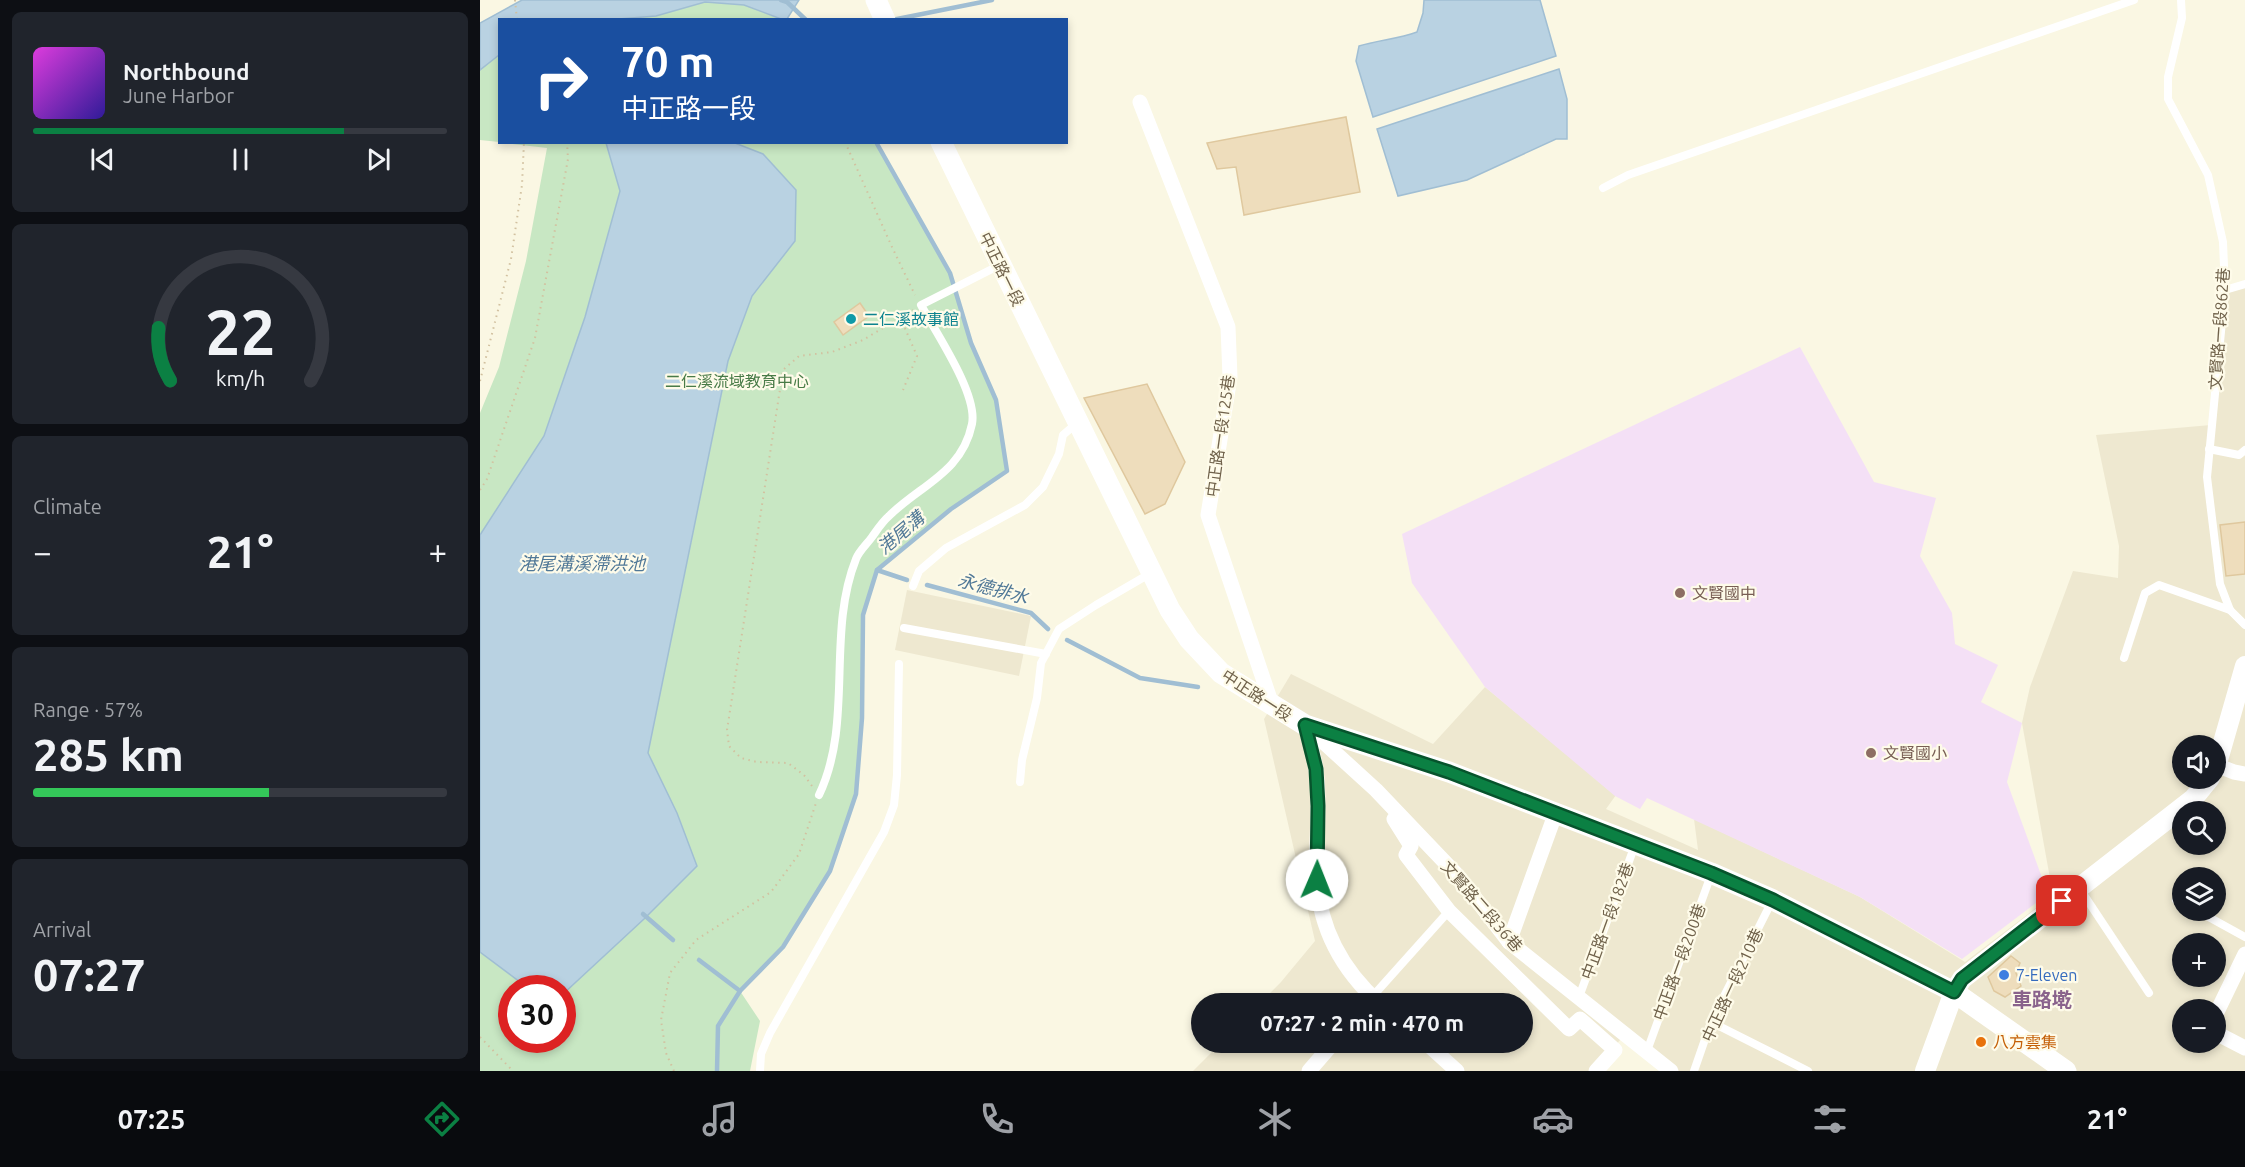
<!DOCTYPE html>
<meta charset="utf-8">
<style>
body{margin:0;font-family:Ubuntu,"Noto Sans TC",sans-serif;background:#20242c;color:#f1f3f6;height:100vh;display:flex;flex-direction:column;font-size:22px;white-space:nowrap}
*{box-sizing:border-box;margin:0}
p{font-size:20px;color:#9ea1a6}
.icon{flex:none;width:33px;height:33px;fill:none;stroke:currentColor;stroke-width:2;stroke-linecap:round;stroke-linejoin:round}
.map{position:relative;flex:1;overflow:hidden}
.side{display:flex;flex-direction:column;gap:12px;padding:12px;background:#0d0f14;width:480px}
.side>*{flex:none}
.top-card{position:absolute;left:18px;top:18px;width:570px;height:126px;border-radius:0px;box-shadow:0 3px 9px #0003;background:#1a4fa0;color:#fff;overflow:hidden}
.buttons{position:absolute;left:1692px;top:735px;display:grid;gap:12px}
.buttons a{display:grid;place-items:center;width:54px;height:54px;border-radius:50%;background:#171b24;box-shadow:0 3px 9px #0003;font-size:30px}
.speed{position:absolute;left:18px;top:975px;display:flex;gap:12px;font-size:30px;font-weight:700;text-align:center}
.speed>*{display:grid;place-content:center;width:78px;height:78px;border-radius:50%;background:#171b24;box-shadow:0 3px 9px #0003;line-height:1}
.speed .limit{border:9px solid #d22;background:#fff;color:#111}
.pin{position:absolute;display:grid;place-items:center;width:51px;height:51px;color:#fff;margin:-26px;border-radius:12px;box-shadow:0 3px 9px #0006}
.me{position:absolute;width:66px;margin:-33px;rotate:1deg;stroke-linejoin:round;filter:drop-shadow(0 0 4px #0008)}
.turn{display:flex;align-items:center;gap:21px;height:126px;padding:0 24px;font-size:27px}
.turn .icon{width:78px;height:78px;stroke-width:2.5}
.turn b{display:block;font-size:42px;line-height:51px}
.big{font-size:45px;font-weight:700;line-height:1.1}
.side .tile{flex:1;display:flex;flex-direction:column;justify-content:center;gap:9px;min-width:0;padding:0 21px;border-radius:9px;background:#20242c}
.side .dial{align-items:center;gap:0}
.dial svg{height:156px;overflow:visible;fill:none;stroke:#363941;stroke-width:7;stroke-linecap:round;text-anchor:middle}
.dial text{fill:#f1f3f6;stroke:none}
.song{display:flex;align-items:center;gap:18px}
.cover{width:72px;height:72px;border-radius:9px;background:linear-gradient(135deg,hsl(300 70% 55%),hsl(250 70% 35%))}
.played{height:6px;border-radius:3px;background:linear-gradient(90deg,#0b8043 75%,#363941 75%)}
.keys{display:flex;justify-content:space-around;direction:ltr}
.heat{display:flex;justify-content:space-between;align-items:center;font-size:33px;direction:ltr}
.charge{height:9px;border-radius:4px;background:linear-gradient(90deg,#34c759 57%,#363941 0)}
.trip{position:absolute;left:711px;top:993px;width:342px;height:60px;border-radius:30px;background:#171b24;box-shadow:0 3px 9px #0003;font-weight:700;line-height:60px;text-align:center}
.tab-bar{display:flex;height:96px;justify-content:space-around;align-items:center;background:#090b0e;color:#9ea1a6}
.tab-bar .icon{width:42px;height:42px}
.tab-bar .current{color:#0b8043}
.tab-bar b{font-size:27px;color:#f1f3f6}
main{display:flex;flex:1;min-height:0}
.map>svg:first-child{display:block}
.residential{fill:#eee8d0;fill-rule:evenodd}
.education{fill:#f4e0f6}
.green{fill:#c8e7c3;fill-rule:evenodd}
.water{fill:#b9d2e2;stroke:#a0bed3;stroke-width:1.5}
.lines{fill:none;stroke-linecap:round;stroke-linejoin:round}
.stream{stroke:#a0bed3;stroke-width:4.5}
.building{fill:#eeddbc;stroke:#dfc89e;stroke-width:1.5}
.path{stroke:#d2c1a0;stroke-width:2;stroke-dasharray:1.5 4.5;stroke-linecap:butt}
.service{stroke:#fff;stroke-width:8}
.minor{stroke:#fff;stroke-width:15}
.tertiary{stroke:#fff;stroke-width:20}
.secondary{stroke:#fff;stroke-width:21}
.route-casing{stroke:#07532c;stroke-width:15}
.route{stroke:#0b8043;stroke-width:10}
.culture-dot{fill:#0f9aa8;stroke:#fefbe9;stroke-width:2}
.education-dot{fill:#8d6e63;stroke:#fefbe9;stroke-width:2}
.shop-dot{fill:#3f7fe0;stroke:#fefbe9;stroke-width:2}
.food-dot{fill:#e8710a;stroke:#fefbe9;stroke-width:2}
.labels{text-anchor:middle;stroke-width:4.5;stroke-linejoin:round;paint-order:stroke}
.street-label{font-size:16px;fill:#70624b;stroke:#fefbe9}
.culture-label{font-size:16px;fill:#0d838f;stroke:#fefbe9;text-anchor:start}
.park-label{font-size:16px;fill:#487b47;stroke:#fefbe9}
.education-label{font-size:16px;fill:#785e54;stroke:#fefbe9;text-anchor:start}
.shop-label{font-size:16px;fill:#366cbe;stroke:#fefbe9;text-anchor:start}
.food-label{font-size:16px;fill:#c56008;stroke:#fefbe9;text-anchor:start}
.water-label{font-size:18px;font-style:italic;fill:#507897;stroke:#fefbe9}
.quarter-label{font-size:20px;font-weight:bold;fill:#8a638c;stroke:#fefbe9}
</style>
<main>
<section class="side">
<div class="tile">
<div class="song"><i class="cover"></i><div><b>Northbound</b><p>June Harbor</p></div></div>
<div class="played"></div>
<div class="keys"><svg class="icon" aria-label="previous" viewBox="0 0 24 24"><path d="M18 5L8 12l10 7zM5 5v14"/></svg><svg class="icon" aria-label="pause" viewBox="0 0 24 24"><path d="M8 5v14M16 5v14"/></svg><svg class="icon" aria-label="next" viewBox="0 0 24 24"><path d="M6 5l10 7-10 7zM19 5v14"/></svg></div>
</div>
<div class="tile dial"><svg viewBox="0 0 100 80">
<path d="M14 69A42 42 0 1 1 86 69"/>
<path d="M14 69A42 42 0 0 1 8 42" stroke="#0b8043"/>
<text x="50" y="56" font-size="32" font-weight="700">22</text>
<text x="50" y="72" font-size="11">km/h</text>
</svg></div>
<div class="tile"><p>Climate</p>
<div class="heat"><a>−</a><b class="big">21°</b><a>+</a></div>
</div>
<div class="tile"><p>Range · 57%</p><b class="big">285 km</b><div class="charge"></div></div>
<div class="tile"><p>Arrival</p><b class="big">07:27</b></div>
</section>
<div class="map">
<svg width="1765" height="1071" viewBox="0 0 1765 1071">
<rect width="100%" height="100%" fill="#faf7e3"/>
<g class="residential">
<path d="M1765,284v787h-583l-39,-34 -32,34h-398l28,-28 301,-1v-38l-262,-1 21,-21 34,-41 -51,-222 27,-45 142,70 52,-57 131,108 -10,14 92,41 -4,-31 166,78 105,65 88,-67 -31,-172 8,-36 43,-116 45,7 1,-32 -23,-111 115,-10 14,-135zM1702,746h34v32h-34zM1702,812h34v32h-34zM1702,878h34v32h-34zM1702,944h34v32h-34zM1702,1010h34v32h-34z"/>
<polygon points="427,590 551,616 539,676 415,650"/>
</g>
<polygon class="education" points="1320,347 1394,482 1456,498 1440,556 1472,613 1475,644 1518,665 1501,702 1542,723 1527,782 1568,894 1482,959 1380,897 1167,798 1160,809 1135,796 1005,687 932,583 922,534"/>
<g class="green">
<polygon points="225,2 264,5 301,19 126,20 176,16"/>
<polygon points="19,55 19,142 0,140 0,70"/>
<path d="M24,143h372l74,130 21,70 25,57 11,71 -56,38 -74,61 -14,45 -1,103 -6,76 -26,77 -47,76 -43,44 20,30 -10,50h-270v-658l19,-46 27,-106 21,-113zM32,988h50v52h-50z"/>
</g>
<g class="water">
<polygon points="42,0 319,0 307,19 301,19 264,5 225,2 176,16 126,20 20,20 19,55 0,70 0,23"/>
<path d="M944,0h116l16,56 -183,61 -17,-56 3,-15c20,-6 39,-7 58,-14l6,-19z"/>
<polygon points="1079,69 1087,99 1087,139 1076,139 987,180 918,196 897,129"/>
<polygon points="126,143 255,143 283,154 316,190 315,241 272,296 248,361 168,753 197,813 217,866 164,919 83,994 82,988 48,988 0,952 0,535 64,436 105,317 140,191"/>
</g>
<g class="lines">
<g class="stream">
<polyline points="301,0 307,2 326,20"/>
<polyline points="412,20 512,0"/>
<polyline points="397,570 427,580"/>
<polyline points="447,585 551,613 568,629"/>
<polyline points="587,640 660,678 718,687"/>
<polyline points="163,914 193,940"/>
<polyline points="219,960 260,991"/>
<polyline points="237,1071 238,1026 260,991 303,947 350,871 376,794 382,718 383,615 397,570 471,509 527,471 516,400 491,343 470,273 396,142"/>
</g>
</g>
<g class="building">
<polygon points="866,117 880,192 764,215 756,167 737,169 727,143"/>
<polygon points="380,303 389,316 363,335 354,322"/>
<polygon points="667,384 705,462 685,504 665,514 604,398"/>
<polygon points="1765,522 1765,574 1746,576 1740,525"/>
<polygon points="1531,956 1540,963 1536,973 1541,986 1525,997 1514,991 1508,977"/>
</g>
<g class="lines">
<g class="path">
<polyline points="35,0 37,20"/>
<polyline points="365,142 412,247 435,295"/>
<polyline points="420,317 437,356 423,390"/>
<polyline points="0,381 31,259 42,185 44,142"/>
<polyline points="0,490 7,479 55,338 88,159 87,142"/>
<polyline points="332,786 324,775 308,763 277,762 261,758 249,746 247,730 303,370 319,356 352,352 383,340 433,310"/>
<polyline points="0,1037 33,1071"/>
<polyline points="194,1071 186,1053 181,1020 190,973 216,940 291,892 319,854 336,803"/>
</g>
<g class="service">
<polyline points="1701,0 1702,18 1688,77 1688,99 1728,175 1743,242 1745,290 1727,477 1740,584 1750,610 1765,625"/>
<polyline points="1123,188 1148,175 1654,0"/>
<polyline points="1745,290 1765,284"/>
<polyline points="1729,449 1759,455 1765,450"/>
<polyline points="433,586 439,571 466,548 545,505 563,487 579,454 583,435 597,423"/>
<polyline points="424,628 566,654"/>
<polyline points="1644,658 1665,593 1679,585 1750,610"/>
<polyline points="540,782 542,760 557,698 561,663 579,629 616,605 671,573"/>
<path d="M339,795c35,-73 7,-161 37,-236 3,-8 11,-15 16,-22 5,-7 10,-15 17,-21 31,-31 73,-43 83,-92 6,-30 -36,-91 -51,-119l77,-39"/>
<polyline points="1600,889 1669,993"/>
<polyline points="1696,900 1702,903"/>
<polyline points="1716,910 1765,937"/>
<polyline points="892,997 969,911"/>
<polyline points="1099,997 1155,845"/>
<polyline points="1231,1022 1328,1071"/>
<polyline points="1167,1051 1231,875"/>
<polyline points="280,1071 281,1054 290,1033 404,832 414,805 417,775 419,664"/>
<polyline points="1214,1071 1231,1022 1292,901"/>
</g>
<g class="minor">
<polyline points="660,102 748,327 750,377 728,515 792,705"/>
<path d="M825,725c4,15 9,30 11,45 5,37 -1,74 1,110 3,50 26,91 63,124"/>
<polyline points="828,728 896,790 978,876 1029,942 1191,1071"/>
<polyline points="1736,765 1754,772 1765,774"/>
<polyline points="914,819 931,846 926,855 969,911 1089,1029 1100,1019 1135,1050 1116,1071"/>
<polyline points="1029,942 1076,812"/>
<polyline points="1736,1014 1765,954"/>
<polyline points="1736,1033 1765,1048"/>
<polyline points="945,1042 977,1071"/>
<polyline points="829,1071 854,1042"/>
</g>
<g class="tertiary">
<polyline points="1736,767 1765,666"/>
<polyline points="1445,1071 1474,992 1482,979 1713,799 1730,778"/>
</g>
<g class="secondary">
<polyline points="396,0 405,20"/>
<polyline points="461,142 690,610 709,639 741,673 825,725 969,772 1231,873 1293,900 1474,992 1586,1071"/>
</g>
</g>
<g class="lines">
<defs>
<polyline id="route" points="837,880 838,806 836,769 825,725 969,772 1231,873 1293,900 1474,992 1482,979 1582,901"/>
</defs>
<use href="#route" class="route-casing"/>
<use href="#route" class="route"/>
</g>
<circle class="culture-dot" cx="371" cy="319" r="6"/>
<g class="education-dot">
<circle cx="1200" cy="593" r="6"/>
<circle cx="1391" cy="753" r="6"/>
</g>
<circle class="shop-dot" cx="1524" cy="975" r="6"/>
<circle class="food-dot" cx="1501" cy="1042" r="6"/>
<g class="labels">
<g class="street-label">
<text transform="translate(522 269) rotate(64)" y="6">中正路一段</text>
<text transform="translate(1739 329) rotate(-86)" y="6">文賢路一段862巷</text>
<text transform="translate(740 436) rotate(-82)" y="6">中正路一段125巷</text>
<text transform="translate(777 695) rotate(33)" y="6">中正路一段</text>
<text transform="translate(1002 906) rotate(49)" y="6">文賢路二段36巷</text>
<text transform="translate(1127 921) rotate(-70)" y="6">中正路一段182巷</text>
<text transform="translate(1199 962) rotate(-70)" y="6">中正路一段200巷</text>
<text transform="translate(1252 985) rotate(-65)" y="6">中正路一段210巷</text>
</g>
<g class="culture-label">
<text x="383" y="325">二仁溪故事館</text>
</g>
<g class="park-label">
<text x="257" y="387">二仁溪流域教育中心</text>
</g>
<g class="education-label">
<text x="1212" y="599">文賢國中</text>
<text x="1403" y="759">文賢國小</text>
</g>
<g class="shop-label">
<text x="1536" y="981">7-Eleven</text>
</g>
<g class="food-label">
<text x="1513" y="1048">八方雲集</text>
</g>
<g class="water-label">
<text transform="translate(421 533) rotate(-40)" y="6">港尾溝</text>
<text x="102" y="570">港尾溝溪滯洪池</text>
<text transform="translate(513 589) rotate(15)" y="6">永德排水</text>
</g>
<g class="quarter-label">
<text x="1562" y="1007">車路墘</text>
</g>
</g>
</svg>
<div class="buttons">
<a><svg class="icon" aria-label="sound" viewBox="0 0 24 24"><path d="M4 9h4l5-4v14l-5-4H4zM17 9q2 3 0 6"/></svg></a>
<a><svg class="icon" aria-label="search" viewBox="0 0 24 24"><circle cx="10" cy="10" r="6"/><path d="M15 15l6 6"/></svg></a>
<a><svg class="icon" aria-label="layers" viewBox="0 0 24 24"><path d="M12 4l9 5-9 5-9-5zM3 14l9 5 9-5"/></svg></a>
<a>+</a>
<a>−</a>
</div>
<div class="speed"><div class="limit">30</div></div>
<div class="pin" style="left:1582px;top:901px;background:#d93025"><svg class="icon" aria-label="arrive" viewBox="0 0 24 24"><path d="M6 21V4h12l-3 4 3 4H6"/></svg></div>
<svg class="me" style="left:837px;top:880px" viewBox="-20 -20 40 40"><circle r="19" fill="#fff"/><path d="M0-13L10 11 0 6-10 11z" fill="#0b8043"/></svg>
<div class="trip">07:27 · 2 min · 470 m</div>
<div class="top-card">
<div class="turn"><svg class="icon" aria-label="right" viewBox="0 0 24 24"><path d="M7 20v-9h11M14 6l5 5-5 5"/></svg><div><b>70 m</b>中正路一段</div></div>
</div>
</div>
</main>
<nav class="tab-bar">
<b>07:25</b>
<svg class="icon current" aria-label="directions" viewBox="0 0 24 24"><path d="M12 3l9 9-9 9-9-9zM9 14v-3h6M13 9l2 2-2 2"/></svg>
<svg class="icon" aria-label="music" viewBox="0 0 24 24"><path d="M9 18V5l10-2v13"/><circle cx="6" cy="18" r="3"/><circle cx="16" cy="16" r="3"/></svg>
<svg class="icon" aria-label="phone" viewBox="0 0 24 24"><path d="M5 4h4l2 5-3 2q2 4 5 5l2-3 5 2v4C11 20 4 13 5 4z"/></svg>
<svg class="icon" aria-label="climate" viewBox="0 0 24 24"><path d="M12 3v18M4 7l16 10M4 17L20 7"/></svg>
<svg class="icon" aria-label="car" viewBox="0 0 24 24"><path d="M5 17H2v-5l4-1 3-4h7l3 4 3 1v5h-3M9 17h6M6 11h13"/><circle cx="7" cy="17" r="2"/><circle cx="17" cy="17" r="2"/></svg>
<svg class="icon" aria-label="filters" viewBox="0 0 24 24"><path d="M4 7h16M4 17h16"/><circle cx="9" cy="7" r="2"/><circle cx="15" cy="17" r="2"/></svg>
<b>21°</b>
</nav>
